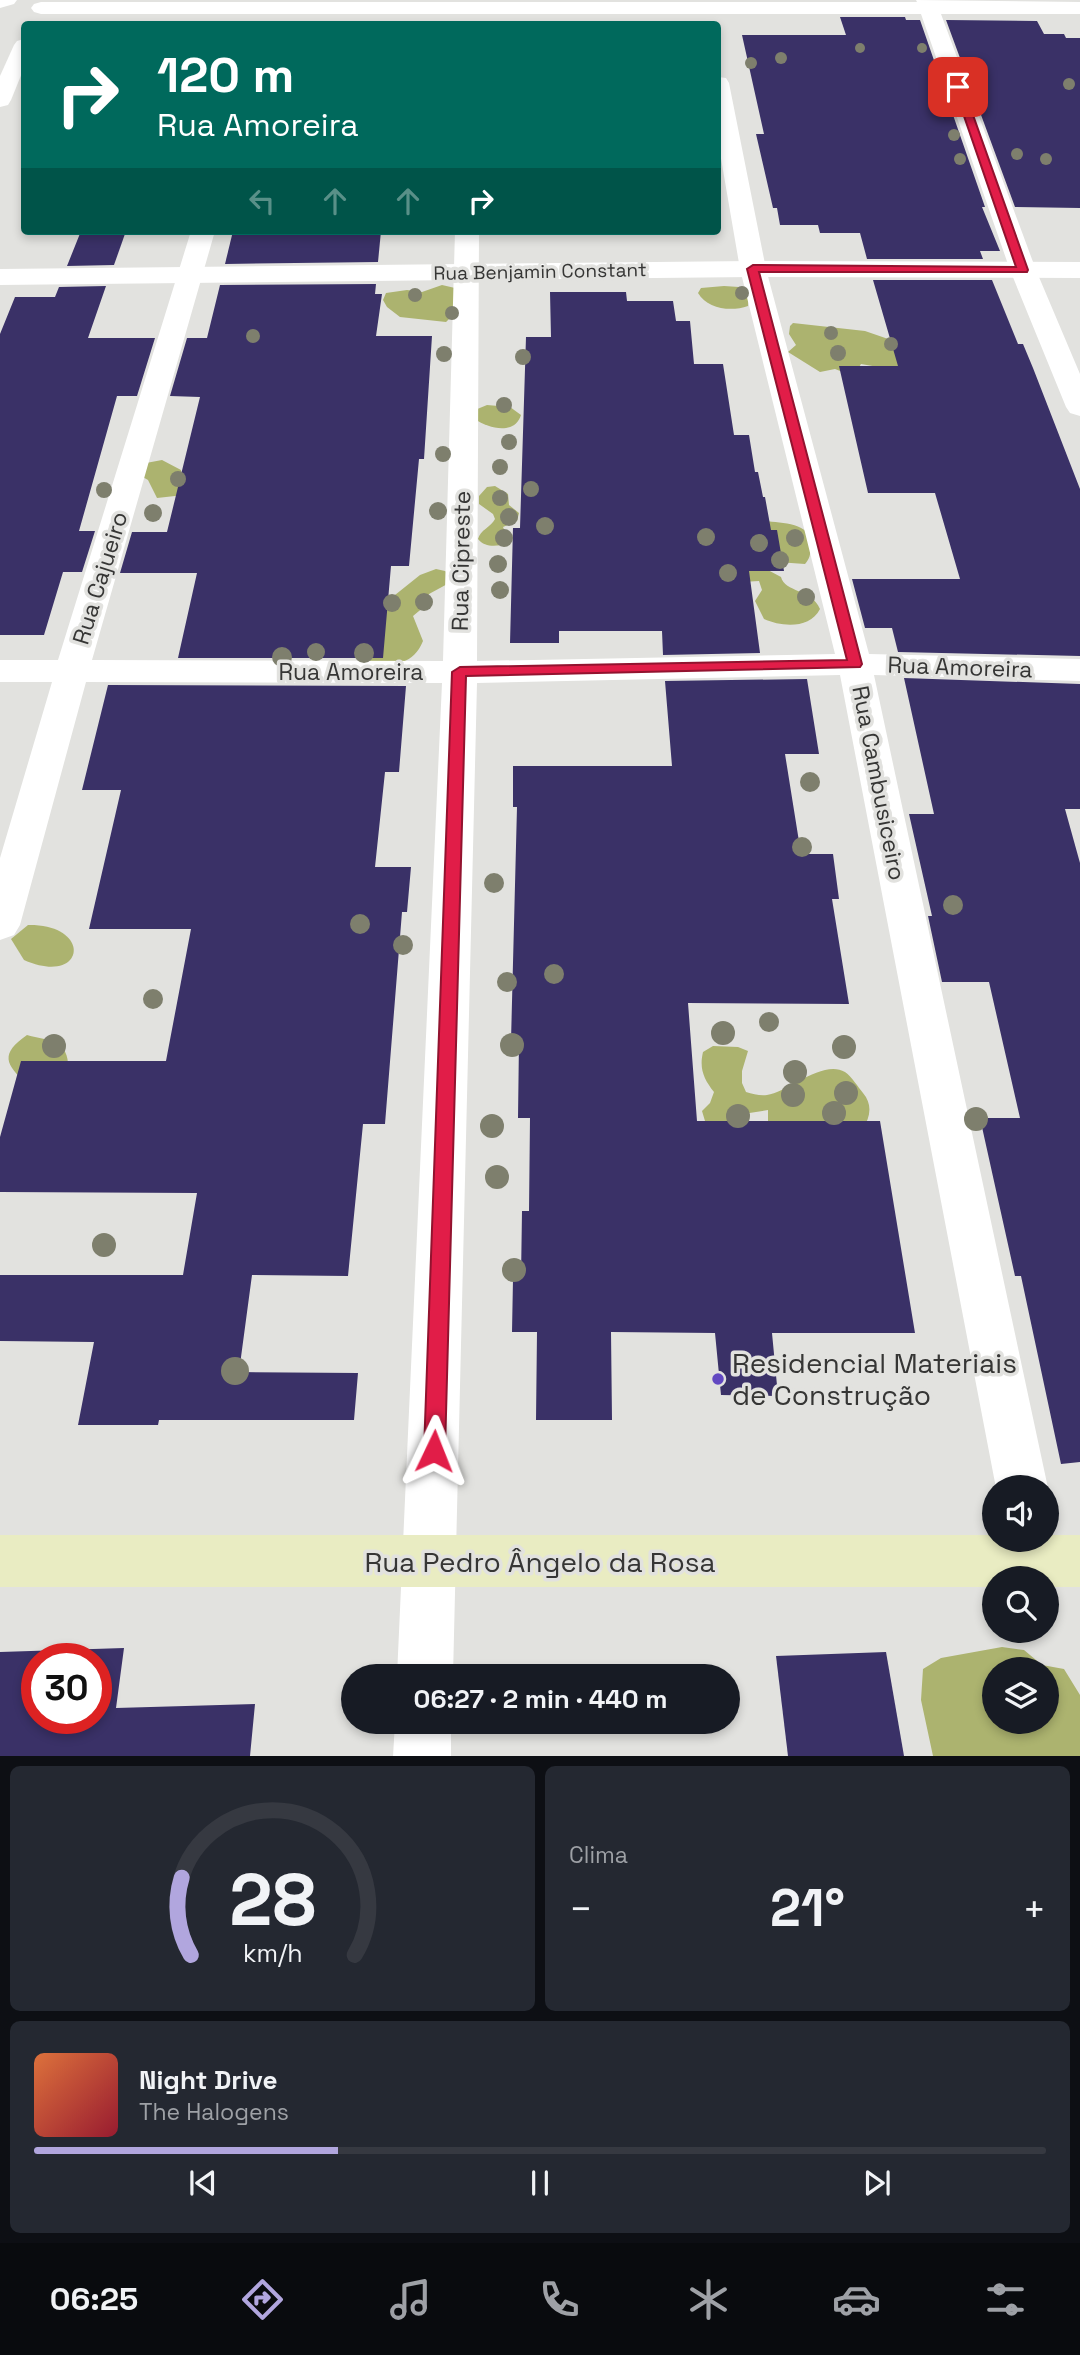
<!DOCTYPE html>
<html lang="es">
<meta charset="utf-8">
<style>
body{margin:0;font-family:"Space Grotesk",sans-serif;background:#242831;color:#f1f3f6;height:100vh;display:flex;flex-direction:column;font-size:26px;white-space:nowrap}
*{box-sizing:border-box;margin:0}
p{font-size:23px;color:#9ea1a6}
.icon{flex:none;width:38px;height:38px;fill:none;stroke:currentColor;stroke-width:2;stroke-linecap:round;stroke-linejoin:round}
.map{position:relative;height:1756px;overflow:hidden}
.panel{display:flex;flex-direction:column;gap:10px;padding:10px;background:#0d0f14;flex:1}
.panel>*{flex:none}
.hud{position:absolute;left:21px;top:21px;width:700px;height:214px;border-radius:7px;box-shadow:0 4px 10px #0003;background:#00695c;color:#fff;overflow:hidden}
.buttons{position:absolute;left:982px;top:1475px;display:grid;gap:14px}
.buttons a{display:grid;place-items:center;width:77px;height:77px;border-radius:50%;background:#171b24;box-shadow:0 4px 10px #0003;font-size:35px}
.speed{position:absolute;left:21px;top:1643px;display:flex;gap:14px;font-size:35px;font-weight:700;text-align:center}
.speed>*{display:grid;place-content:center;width:91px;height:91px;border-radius:50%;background:#171b24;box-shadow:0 4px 10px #0003;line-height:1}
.speed .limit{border:10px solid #d22;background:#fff;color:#111}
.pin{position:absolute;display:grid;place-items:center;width:60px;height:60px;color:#fff;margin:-30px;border-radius:14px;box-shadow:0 4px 10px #0006}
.me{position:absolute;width:77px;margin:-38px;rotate:2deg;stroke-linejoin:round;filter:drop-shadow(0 0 5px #0008)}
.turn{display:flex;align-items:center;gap:24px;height:147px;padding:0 21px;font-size:32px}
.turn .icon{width:91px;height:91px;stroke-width:2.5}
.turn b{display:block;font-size:49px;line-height:60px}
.lanes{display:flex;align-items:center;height:66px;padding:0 21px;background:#0003;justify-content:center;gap:35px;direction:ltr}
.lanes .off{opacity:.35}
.big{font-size:52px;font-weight:800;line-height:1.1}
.panel .card{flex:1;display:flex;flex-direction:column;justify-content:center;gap:10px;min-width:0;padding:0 24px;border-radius:10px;background:#242831}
.panel .dial{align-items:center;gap:0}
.dial svg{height:182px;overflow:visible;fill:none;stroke:#363941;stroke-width:7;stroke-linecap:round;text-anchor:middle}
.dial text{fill:#f1f3f6;stroke:none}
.song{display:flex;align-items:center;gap:21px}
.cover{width:84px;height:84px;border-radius:10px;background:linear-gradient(135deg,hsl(20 70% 55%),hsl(350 70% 35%))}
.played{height:7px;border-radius:4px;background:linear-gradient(90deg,#b1a6de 30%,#363941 30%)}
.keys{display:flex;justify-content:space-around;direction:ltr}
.heat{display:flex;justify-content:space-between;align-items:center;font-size:38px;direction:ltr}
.panel .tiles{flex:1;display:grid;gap:10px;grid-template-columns:1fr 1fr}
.card:last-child{grid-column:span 2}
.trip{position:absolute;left:341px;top:1664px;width:399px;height:70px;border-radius:35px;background:#171b24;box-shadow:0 4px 10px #0003;font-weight:800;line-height:70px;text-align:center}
.tabs{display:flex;height:112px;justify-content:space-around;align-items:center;background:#090b0e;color:#9ea1a6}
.tabs .icon{width:49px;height:49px}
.tabs .active{color:#b1a6de}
.tabs b{font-size:32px;color:#f1f3f6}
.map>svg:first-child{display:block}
.forest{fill:#acb36f;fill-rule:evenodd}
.building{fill:#3a3167;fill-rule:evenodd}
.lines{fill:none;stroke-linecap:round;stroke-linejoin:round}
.minor{fill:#fff;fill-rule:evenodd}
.tertiary{fill:#fff;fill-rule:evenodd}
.secondary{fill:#e9ecc2;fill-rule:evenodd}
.tree{fill:#7e7f6d}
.route{fill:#e11d48;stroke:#92132f;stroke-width:2}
.poi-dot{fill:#6248c1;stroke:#e2e2df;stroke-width:2.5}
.labels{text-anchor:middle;stroke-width:7;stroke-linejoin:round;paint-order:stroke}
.far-street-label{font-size:19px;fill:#363635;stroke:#e2e2df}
.street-label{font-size:23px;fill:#363635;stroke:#e2e2df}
.near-poi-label{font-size:28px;fill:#363635;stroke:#e2e2df;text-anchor:start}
.near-street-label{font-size:28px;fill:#363635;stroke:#e2e2df}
</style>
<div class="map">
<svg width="1080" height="1757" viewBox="0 0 1080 1757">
<rect width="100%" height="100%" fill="#e2e2df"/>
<g class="forest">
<polygon points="442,285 455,288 453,315 446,322 400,317 387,307 383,300 386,293 407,290 422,292"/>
<path d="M724,286l15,1 10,6 -1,13c-17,6 -41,3 -50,-13l3,-5z"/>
<polygon points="793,323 865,331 894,341 907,365 884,368 861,364 856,372 848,374 835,369 820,372 788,352 796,345 789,334 790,326"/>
<path d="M487,405l23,2 11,8c-6,20 -32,14 -46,4v-9z"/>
<polygon points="162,460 181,470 184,495 157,498 148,480 141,476 146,463"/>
<path d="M495,486l13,8 1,11 10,8 -2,8 -14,6 6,14 -2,3c-10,2 -22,4 -29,-5 2,-9 13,-12 17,-20l-2,-5 -14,-10v-8l8,-9z"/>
<path d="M765,521c18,2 50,2 46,27 -1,7 -1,10 -6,16l-28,-2 -11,7 15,8c4,16 30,11 39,32 -10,20 -38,18 -56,10l-9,-18 7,-11 -3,-9 -17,1z"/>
<path d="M436,569l9,2 7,5 -1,6 -22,12 -4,12 -12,10 10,25c-10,24 -27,23 -50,24l-10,-12 8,-53 19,-1 30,-24z"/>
<path d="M28,925c66,-1 57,62 -4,35l-13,-21z"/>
<path d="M27,1035c18,5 40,5 41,28l-41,21c-22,-20 -27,-30 0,-49z"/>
<path d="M713,1046l25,1 10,4 -6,20v12l4,9c7,2 14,4 21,3 21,-3 56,-36 78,-23 7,5 13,15 18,21 10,12 7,24 0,36l-95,-7v-12l-25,4 -4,10 -34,-3 -3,-10 8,-8 4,-11c-10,-13 -15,-23 -11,-40z"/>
<path d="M1002,1647l22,3 18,15 22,4 16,26v61h-147l-12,-56 2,-31 18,-11zM994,1670h52v52h-52z"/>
</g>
<g class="building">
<polygon points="840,17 905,17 906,20 920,20 985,207 982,207 1000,251 980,251 983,259 867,259 860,233 820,233 818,225 780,225 777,208 773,208 756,134 764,134 742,35 846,35"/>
<polygon points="946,20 1037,21 1044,34 1064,34 1066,38 1080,38 1080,208 1015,207"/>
<polygon points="81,231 126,231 114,265 67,266"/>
<polygon points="233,231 381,231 378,262 225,264"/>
<polygon points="873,280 992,280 1018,344 1023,344 1033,368 1080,489 1080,656 898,652 892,628 865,628 852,579 960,579 935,493 868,493 839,366 898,366"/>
<polygon points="376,284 375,294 382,294 376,336 432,336 424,459 419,459 409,566 391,566 383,658 178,658 197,573 120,573 132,532 167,532 200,397 170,396 187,338 207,338 220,285"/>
<polygon points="106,286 88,338 155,338 137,396 117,396 79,531 95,531 82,572 63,572 44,635 0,635 0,334 15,297 55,297 59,287"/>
<polygon points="550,292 626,292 627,301 673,301 676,321 690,321 694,364 723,364 734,435 749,435 755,472 758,472 763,497 765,497 771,530 777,530 784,571 749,571 760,653 663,655 662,631 559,631 559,643 510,643 513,528 520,528 526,337 551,337"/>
<polygon points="904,678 1080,684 1080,809 1065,809 1080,863 1080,1462 1061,1464 1021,1276 1015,1276 980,1118 1020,1118 989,982 942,982 928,916 932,916 909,814 934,814"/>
<polygon points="807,679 819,754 785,754 801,854 833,854 839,899 832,899 849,1004 688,1003 697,1121 880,1121 915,1333 772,1333 778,1396 721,1395 715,1333 611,1332 612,1420 536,1420 537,1332 512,1332 513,1279 521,1279 522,1211 529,1211 530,1118 518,1118 519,1041 511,1041 517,807 513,807 513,766 672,766 665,681"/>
<polygon points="108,685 406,686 399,772 385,772 375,867 411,867 407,912 402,912 385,1124 363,1124 348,1276 252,1275 239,1372 358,1373 354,1420 159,1420 158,1425 78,1425 94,1342 0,1341 0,1275 183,1275 197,1193 0,1192 0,1137 21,1061 166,1061 191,929 89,929 121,790 82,790"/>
<path d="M124,1648l-8,60 139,-4 -5,52h-250v-104zM37,1659h59v59h-59z"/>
<polygon points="886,1652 904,1756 788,1756 776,1656"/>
</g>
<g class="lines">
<g class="minor">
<polygon points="916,0 1080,2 1080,14 941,14 1036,270 1080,374 1080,416 1070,413 1066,407 1010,270 921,14 41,14 34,12 31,8 34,4 41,2 917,2"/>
<polygon points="24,39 24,68 11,100 8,105 0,107 0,76 14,45 17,41"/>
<polygon points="718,77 726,78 729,83 766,269 869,654 1080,659 1080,681 874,675 1048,1488 1046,1491 1046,1488 996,1488 840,675 477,683 453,1676 397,1676 442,683 86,682 20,925 14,935 0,940 0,858 52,682 0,682 0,660 58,660 191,231 215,231 92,660 443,661 455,231 479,231 477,661 835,654 740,269 718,141"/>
<polygon points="395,1722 451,1722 451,1757 393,1757"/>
</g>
<g class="tertiary">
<polygon points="0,0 17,0 14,4 0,8"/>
<polygon points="753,261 1080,262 1080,278 753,277 0,285 0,269"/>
</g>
<polygon class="secondary" points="0,1535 994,1535 994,1540 1046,1540 1046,1535 1080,1535 1080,1587 1046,1587 1046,1578 994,1578 994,1587 0,1587"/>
</g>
<g class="tree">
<circle cx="860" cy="48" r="5"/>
<circle cx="922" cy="48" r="5"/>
<circle cx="781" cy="58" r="6"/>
<circle cx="751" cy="63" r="6"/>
<circle cx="1069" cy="84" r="6"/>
<circle cx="954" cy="135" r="6"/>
<circle cx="1017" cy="154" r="6"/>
<circle cx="960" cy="159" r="6"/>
<circle cx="1046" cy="159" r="6"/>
<circle cx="742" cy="293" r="7"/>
<circle cx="415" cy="295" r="7"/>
<circle cx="452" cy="313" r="7"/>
<circle cx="831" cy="333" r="7"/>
<circle cx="253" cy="336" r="7"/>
<circle cx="891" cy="344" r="7"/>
<circle cx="838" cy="353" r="8"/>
<circle cx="444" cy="354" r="8"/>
<circle cx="523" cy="357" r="8"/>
<circle cx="504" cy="405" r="8"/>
<circle cx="509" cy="442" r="8"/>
<circle cx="443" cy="454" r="8"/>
<circle cx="500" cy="467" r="8"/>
<circle cx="178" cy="479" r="8"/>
<circle cx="531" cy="489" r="8"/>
<circle cx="104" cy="490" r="8"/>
<circle cx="500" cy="498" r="8"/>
<circle cx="438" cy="511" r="9"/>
<circle cx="153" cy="513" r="9"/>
<circle cx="509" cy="517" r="9"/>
<circle cx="545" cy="526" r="9"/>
<circle cx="706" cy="537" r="9"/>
<circle cx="504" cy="538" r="9"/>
<circle cx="795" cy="538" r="9"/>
<circle cx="759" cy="543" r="9"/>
<circle cx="780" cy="560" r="9"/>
<circle cx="498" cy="564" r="9"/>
<circle cx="728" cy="573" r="9"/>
<circle cx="500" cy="590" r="9"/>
<circle cx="806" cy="597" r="9"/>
<circle cx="424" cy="602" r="9"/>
<circle cx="392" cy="603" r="9"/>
<circle cx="316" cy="652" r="9"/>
<circle cx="364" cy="653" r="10"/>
<circle cx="282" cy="657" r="10"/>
<circle cx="810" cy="782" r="10"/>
<circle cx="802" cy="847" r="10"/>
<circle cx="494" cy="883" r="10"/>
<circle cx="953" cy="905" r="10"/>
<circle cx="360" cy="924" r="10"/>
<circle cx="403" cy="945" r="10"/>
<circle cx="554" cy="974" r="10"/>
<circle cx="507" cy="982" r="10"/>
<circle cx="153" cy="999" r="10"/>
<circle cx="769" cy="1022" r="10"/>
<circle cx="723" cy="1033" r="12"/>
<circle cx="512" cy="1045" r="12"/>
<circle cx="54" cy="1046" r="12"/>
<circle cx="844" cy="1047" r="12"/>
<circle cx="795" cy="1072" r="12"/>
<circle cx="846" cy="1093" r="12"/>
<circle cx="793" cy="1095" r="12"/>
<circle cx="834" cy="1113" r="12"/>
<circle cx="738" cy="1116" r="12"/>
<circle cx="976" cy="1119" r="12"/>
<circle cx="492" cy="1126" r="12"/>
<circle cx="497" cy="1177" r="12"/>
<circle cx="104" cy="1245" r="12"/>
<circle cx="514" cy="1270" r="12"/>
<circle cx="235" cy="1371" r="14"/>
</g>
<polygon class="route" points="958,84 963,87 1028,270 1027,272 759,272 862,664 860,667 466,676 445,1451 442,1458 434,1461 427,1458 424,1451 452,672 460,667 847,660 747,269 753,265 1016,267 954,87"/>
<circle class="poi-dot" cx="718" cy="1379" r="7"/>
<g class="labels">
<g class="far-street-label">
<text transform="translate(540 271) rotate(-1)" y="7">Rua Benjamin Constant</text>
</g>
<g class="street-label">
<text transform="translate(461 561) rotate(-89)" y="8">Rua Cipreste</text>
<text transform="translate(100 578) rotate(-73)" y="8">Rua Cajueiro</text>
<text transform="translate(960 667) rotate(2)" y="8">Rua Amoreira</text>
<text x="351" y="680">Rua Amoreira</text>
<text transform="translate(879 783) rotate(79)" y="8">Rua Cambusiceiro</text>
</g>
<g class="near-poi-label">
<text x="732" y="1373">Residencial Materiais<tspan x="732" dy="32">de Construção</tspan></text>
</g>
<g class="near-street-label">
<text x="540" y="1572">Rua Pedro Ângelo da Rosa</text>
</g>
</g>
</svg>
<div class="buttons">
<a><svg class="icon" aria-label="sound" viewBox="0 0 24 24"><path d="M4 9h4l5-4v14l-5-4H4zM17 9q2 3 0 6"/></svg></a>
<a><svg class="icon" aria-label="search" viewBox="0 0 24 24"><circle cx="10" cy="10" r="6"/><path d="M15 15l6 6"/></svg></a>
<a><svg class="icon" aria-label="layers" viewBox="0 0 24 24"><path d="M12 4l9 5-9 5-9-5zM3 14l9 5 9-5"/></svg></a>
</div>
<div class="speed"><div class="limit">30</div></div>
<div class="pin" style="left:958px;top:87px;background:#d93025"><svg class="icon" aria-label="arrive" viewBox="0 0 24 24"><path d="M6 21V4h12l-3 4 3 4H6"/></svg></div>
<svg class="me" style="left:434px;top:1451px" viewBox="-20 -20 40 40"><path d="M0-17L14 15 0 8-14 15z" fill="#e11d48" stroke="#fff" stroke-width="4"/></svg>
<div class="trip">06:27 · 2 min · 440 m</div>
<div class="hud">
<div class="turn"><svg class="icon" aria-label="right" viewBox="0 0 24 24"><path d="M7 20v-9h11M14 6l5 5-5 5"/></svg><div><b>120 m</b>Rua Amoreira</div></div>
<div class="lanes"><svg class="icon off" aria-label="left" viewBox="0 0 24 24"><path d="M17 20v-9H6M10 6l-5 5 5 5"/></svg><svg class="icon off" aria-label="ahead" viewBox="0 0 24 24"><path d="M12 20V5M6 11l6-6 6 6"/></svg><svg class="icon off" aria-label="ahead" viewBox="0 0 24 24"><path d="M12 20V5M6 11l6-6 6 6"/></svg><svg class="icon" aria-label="right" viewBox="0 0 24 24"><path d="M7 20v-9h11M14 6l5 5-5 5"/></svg></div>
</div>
</div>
<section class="panel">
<div class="tiles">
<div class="card dial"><svg viewBox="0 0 100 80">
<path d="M14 69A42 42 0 1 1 86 69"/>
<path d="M14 69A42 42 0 0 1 10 35" stroke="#b1a6de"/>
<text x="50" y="56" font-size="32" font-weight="700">28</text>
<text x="50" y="72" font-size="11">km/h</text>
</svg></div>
<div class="card"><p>Clima</p>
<div class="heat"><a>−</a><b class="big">21°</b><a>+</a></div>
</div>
<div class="card">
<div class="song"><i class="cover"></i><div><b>Night Drive</b><p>The Halogens</p></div></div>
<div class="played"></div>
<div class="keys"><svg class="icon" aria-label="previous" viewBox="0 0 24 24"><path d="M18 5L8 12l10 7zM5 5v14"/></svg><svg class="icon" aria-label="pause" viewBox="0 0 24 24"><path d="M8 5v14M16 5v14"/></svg><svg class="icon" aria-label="next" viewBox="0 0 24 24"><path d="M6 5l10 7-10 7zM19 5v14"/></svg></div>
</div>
</div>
</section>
<nav class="tabs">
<b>06:25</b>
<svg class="icon active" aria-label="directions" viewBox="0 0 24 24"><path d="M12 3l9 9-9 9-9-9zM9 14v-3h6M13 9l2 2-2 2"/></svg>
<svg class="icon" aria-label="music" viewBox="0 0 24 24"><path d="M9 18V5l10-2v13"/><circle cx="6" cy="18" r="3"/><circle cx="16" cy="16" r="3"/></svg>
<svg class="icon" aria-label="phone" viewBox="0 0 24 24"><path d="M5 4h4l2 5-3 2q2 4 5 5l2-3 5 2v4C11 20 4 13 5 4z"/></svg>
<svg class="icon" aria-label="climate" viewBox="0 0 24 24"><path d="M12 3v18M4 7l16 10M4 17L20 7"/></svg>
<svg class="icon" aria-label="car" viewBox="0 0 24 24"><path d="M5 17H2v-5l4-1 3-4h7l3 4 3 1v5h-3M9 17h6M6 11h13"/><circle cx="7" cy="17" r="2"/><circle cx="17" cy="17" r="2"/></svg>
<svg class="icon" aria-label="filters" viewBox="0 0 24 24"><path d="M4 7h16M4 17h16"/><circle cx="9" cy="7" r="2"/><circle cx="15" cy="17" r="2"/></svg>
</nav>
